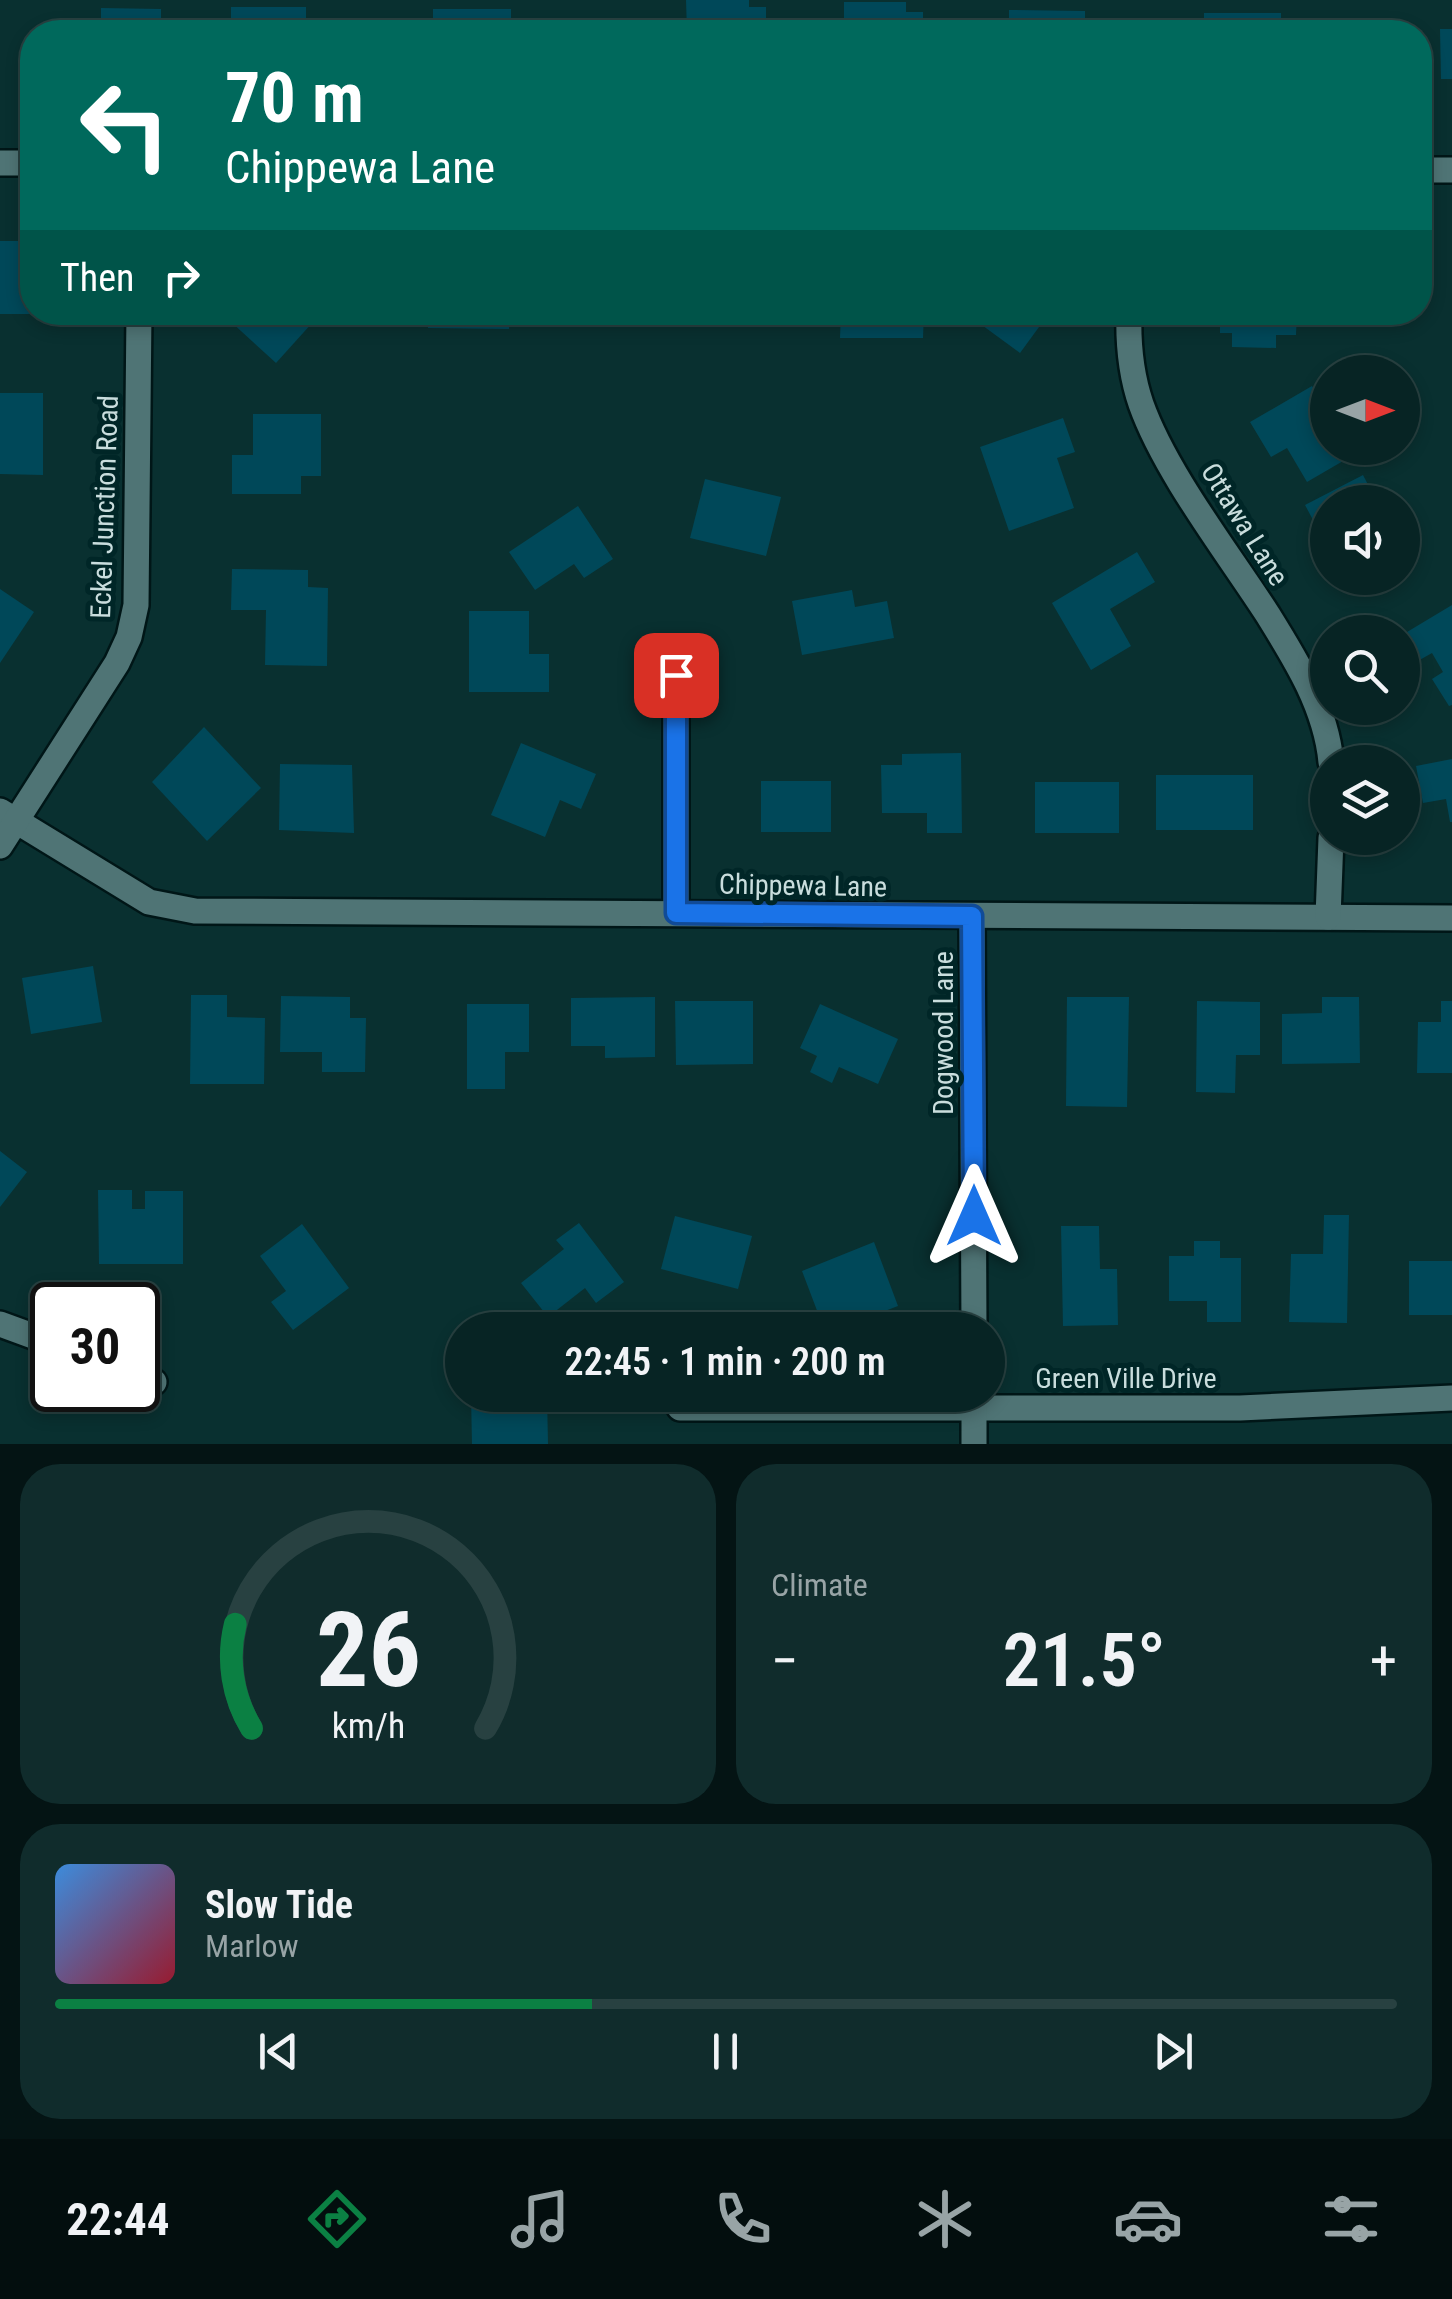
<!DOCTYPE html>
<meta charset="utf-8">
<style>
body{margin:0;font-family:"Roboto Condensed",sans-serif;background:#102c2c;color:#f1f3f6;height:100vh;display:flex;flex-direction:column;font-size:38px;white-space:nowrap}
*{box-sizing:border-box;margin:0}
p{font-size:32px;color:#98a4a6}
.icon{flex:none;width:55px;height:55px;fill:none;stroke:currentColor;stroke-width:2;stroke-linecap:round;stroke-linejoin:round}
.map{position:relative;height:1444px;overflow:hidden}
.details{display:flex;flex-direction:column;gap:20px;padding:20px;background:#041414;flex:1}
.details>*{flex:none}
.banner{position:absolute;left:20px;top:20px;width:1412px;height:305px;border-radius:40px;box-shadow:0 5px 15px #0003,0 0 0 2px #284141;background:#00695c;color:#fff;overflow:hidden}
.needle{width:65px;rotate:90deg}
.controls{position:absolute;left:1310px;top:355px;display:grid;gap:20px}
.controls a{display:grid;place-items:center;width:110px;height:110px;border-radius:50%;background:#072424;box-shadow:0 5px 15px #0003,0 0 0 2px #284141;font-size:50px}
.speed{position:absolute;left:30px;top:1282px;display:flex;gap:20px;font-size:50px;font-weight:700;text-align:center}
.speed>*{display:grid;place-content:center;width:130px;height:130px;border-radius:50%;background:#072424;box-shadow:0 5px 15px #0003,0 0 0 2px #284141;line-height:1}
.speed .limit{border:5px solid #111;border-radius:15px;background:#fff;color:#111}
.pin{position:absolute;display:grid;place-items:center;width:85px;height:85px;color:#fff;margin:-42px;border-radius:20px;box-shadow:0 5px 15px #0006}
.me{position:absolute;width:110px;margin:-55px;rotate:0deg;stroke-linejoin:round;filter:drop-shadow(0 0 8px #0008)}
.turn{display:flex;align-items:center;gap:35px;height:210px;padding:0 40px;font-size:45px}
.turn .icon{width:130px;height:130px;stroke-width:2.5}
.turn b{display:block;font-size:70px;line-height:85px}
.then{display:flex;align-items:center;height:95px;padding:0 40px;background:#0003;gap:20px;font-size:38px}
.big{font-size:75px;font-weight:600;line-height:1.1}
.details .widget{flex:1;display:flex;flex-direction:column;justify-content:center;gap:15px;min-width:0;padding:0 35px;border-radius:40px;background:#102c2c}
.details .dial{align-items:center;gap:0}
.dial svg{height:260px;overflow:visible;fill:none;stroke:#284141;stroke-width:7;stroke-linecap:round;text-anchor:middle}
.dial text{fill:#f1f3f6;stroke:none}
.song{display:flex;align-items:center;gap:30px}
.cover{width:120px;height:120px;border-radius:15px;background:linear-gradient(135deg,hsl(210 70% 55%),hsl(350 70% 35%))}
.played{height:10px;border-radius:5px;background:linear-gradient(90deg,#0b8043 40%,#284141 40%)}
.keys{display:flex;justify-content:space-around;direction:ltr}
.heat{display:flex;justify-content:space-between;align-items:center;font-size:55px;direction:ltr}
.details .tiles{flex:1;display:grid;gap:20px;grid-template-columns:1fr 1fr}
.widget:last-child{grid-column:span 2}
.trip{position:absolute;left:445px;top:1312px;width:560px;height:100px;border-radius:50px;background:#072424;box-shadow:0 5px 15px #0003,0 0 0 2px #284141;font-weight:600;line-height:100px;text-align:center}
.tab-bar{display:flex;height:160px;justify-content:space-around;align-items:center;background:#030e0e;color:#98a4a6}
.tab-bar .icon{width:70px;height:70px}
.tab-bar .current{color:#0b8043}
.tab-bar b{font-size:45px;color:#f1f3f6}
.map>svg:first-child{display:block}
.building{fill:#004859}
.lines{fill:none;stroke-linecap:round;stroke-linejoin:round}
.minor-casing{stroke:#001617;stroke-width:30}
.minor{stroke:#4f7475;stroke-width:25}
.route-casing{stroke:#114b97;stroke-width:25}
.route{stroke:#1a73e8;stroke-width:18}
.labels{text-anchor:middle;stroke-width:10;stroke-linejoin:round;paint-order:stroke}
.street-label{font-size:28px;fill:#c9dddd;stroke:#002627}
</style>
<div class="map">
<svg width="1452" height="1444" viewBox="0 0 1452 1444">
<rect width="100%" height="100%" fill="#093030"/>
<g class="building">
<polygon points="686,0 749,0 749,7 766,7 766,32 687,32"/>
<polygon points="844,2 906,2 906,12 923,12 923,32 844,32"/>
<rect x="231" y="7" width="75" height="25"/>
<polygon points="101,8 161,9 161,32 81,32 81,21 101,22"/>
<rect x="433" y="9" width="78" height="23"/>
<polygon points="1009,10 1085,11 1085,32 1009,32"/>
<rect x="1204" y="13" width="77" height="19"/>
<rect x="558" y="25" width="87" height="7"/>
<polygon points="1440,29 1452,29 1452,79 1441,79"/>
<rect x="0" y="241" width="32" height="73"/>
<polygon points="238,312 322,312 276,363 230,321"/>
<polygon points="428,312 510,312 509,329 428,328"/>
<polygon points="717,312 790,312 790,326 716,325"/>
<polygon points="841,312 924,312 923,338 840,338"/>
<polygon points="964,312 1050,312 1020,353"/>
<polygon points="1220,312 1297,312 1296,335 1276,335 1276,348 1232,347 1232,333 1220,333"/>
<polygon points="1312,386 1328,410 1328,448 1362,450 1307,482 1287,448 1271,457 1250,422"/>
<polygon points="0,393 43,393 43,475 0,474"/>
<polygon points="253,414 321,414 321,476 301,476 301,494 232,494 232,455 253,455"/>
<polygon points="1063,418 1075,452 1057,458 1074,508 1009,531 980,447"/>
<polygon points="1363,475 1377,502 1328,502 1328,548 1305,505"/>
<polygon points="705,479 781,497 766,556 690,538"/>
<polygon points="578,506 613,559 584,578 574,564 535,590 509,552"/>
<polygon points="1137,552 1155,582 1110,609 1131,646 1091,670 1052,603"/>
<polygon points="232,569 308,570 308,587 328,588 327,666 265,665 266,610 231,610"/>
<polygon points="0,589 34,612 0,663"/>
<polygon points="852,590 855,607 887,601 894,638 802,655 792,601"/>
<polygon points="1452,605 1452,705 1449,706 1432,679 1443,672 1432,653 1402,670 1402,635"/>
<polygon points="469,611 529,611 529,654 549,654 549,692 469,692"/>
<polygon points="204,727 261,788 207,841 152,782"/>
<polygon points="521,743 596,774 581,809 560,800 545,837 491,815"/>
<polygon points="961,753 962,833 927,833 927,813 882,813 881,765 902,765 902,754"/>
<polygon points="1452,759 1452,822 1450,822 1446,799 1423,803 1416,766"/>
<polygon points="280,764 352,765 354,833 279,830"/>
<rect x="1156" y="775" width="97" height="55"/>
<rect x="761" y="781" width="70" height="51"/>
<rect x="1035" y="782" width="84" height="51"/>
<polygon points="93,966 102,1022 31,1034 22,978"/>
<polygon points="191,995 227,995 227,1017 265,1018 264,1084 190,1084"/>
<polygon points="281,996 350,997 350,1018 366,1018 365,1072 322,1072 322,1052 280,1052"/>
<polygon points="655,997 655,1057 605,1058 605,1046 571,1046 571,998"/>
<polygon points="1067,997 1129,997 1127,1107 1066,1106"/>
<polygon points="1322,997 1359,997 1360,1063 1282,1064 1282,1014 1322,1013"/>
<polygon points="675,1001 753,1001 753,1064 676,1065"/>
<polygon points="1197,1001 1260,1002 1260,1055 1236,1055 1235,1093 1196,1092"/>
<polygon points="1441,1001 1452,1001 1452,1073 1417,1073 1418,1022 1441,1022"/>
<polygon points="467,1004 529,1004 529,1052 505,1052 505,1089 467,1089"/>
<polygon points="820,1004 898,1039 878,1084 839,1067 832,1083 810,1072 817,1056 800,1048"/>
<polygon points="0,1151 27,1172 0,1207"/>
<polygon points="98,1190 132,1190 132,1209 145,1209 145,1191 183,1191 183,1264 99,1264"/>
<polygon points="1324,1215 1349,1215 1347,1323 1289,1322 1291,1254 1323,1254"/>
<polygon points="675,1216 752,1236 738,1289 661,1269"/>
<polygon points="579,1223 624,1282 596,1303 585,1288 548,1317 521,1283 564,1249 556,1240"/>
<polygon points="302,1224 349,1288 293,1330 271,1302 286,1291 260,1256"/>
<polygon points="1061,1226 1099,1226 1100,1269 1117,1269 1118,1325 1063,1326"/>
<polygon points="1194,1241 1220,1241 1220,1258 1241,1258 1241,1322 1207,1322 1207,1301 1169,1301 1169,1256 1194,1256"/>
<polygon points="874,1242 898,1306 848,1325 843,1312 821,1321 802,1271"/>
<rect x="1409" y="1261" width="43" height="54"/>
<polygon points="471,1395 547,1395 548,1444 472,1444"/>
</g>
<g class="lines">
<defs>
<g id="minor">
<polyline points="0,163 32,163"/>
<polyline points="1420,170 1452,170"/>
<path d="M1129,312c-1,31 2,63 12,92 24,68 87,149 127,211 28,45 58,93 63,147"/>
<polyline points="676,675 676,913"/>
<polyline points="0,811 149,902 195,911 1452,918"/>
<polyline points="0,846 117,663 129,637 136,605 139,312"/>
<polyline points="972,917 974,1330"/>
<polyline points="1328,917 1331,838"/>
<polyline points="0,1324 52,1343"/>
<polyline points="138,1376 154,1382"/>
<polyline points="680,1408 1240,1408 1452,1398"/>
<polyline points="974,1444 974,1395"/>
</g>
</defs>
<use href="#minor" class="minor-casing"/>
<use href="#minor" class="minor"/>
</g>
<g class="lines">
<defs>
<polyline id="route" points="676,675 676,913 972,916 974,1216"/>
</defs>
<use href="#route" class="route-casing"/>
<use href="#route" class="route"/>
</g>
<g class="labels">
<g class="street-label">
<text transform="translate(104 507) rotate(-88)" y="10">Eckel Junction Road</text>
<text transform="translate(1245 524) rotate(58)" y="10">Ottawa Lane</text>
<text transform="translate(803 885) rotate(1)" y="10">Chippewa Lane</text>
<text transform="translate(943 1033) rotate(-90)" y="10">Dogwood Lane</text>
<text x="1126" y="1388">Green Ville Drive</text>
</g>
</g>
</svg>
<div class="controls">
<a><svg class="needle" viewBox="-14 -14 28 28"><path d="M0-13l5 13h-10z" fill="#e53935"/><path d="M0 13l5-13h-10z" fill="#98a4a6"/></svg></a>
<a><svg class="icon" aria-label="sound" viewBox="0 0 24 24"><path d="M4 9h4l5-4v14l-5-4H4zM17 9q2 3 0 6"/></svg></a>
<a><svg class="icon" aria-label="search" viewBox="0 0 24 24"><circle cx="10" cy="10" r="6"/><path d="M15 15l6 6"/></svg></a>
<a><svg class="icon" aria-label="layers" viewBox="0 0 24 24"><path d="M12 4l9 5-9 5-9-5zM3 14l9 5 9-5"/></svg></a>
</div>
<div class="speed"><div class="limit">30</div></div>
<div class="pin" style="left:676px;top:675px;background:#d93025"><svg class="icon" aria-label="arrive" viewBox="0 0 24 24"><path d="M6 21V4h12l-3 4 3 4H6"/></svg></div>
<svg class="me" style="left:974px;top:1216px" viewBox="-20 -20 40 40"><path d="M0-17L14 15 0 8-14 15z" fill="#1a73e8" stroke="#fff" stroke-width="4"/></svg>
<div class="trip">22:45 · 1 min · 200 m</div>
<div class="banner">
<div class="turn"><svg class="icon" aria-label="left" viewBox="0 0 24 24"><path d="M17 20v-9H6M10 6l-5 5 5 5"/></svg><div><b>70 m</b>Chippewa Lane</div></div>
<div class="then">Then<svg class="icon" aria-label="right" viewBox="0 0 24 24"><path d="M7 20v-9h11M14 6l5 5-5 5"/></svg></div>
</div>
</div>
<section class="details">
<div class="tiles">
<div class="widget dial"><svg viewBox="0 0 100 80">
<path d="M14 69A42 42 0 1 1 86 69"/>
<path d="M14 69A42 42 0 0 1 9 37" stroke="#0b8043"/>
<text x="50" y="56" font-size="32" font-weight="700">26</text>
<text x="50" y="72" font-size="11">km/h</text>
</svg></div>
<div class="widget"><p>Climate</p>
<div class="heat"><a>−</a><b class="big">21.5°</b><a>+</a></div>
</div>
<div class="widget">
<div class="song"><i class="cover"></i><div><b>Slow Tide</b><p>Marlow</p></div></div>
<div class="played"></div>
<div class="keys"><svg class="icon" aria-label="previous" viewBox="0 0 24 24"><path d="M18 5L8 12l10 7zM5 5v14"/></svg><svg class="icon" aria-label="pause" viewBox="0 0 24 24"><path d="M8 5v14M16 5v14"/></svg><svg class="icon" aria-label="next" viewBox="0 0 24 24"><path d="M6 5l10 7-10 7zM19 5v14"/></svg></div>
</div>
</div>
</section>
<nav class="tab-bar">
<b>22:44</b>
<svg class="icon current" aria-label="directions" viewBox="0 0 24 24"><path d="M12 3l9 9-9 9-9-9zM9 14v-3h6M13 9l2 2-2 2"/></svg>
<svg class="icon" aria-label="music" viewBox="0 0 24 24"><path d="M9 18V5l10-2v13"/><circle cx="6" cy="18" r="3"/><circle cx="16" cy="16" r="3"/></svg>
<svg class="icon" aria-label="phone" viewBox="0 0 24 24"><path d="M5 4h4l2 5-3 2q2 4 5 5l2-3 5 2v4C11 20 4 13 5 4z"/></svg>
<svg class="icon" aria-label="climate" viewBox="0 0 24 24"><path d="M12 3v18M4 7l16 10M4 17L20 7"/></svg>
<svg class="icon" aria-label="car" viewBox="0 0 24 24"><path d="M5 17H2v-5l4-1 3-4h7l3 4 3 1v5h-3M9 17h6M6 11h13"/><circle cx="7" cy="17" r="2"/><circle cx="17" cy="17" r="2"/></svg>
<svg class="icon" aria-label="filters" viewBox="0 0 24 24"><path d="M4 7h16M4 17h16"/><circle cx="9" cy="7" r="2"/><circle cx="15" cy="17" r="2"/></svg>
</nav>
